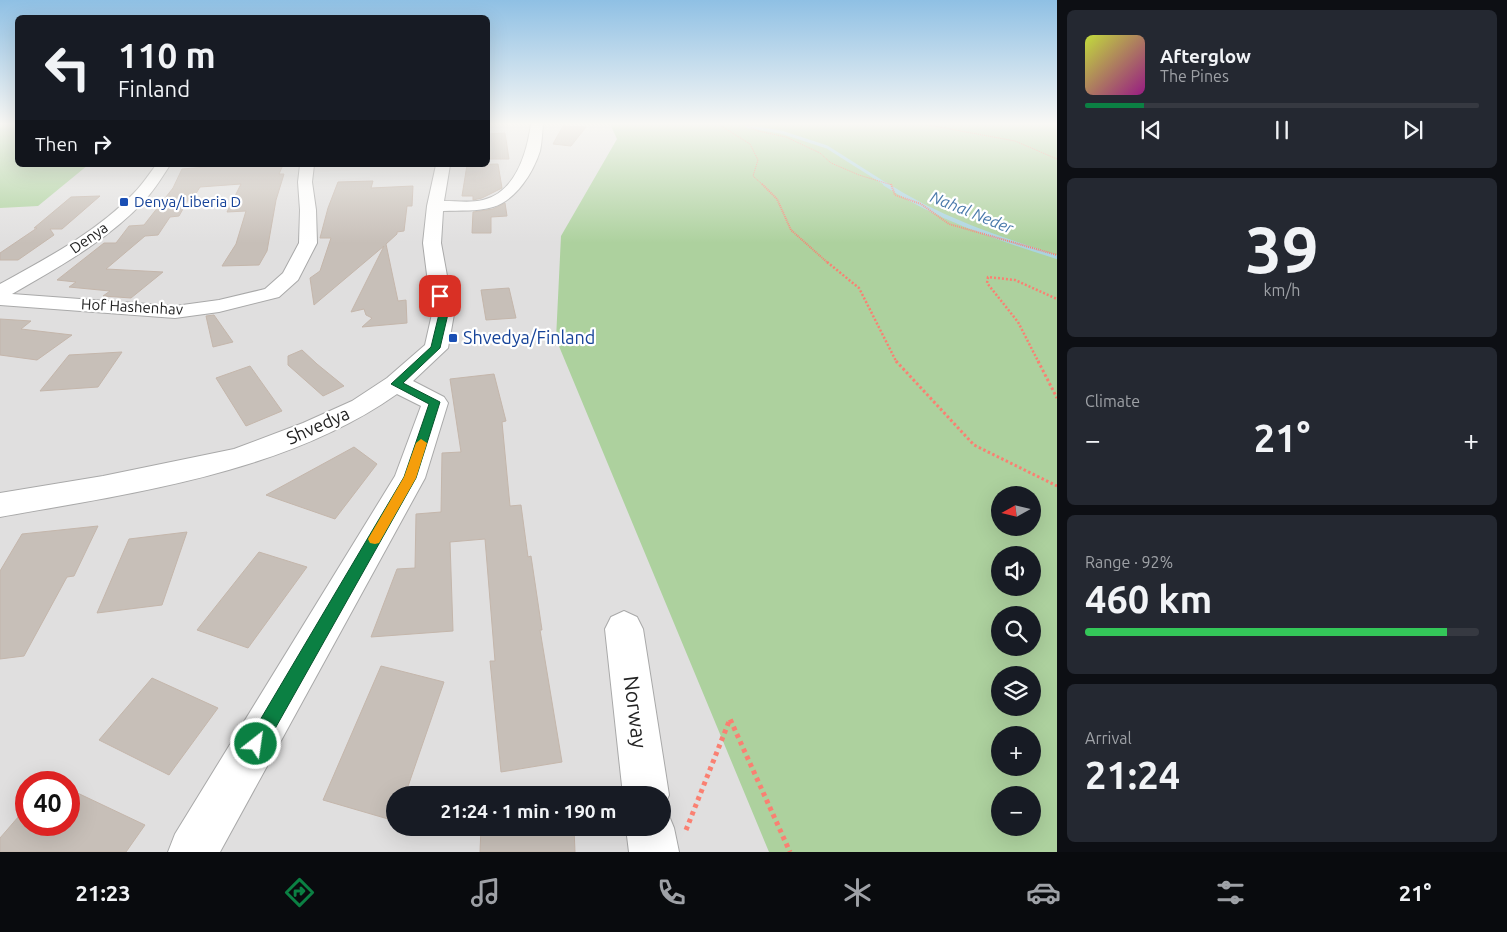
<!DOCTYPE html>
<meta charset="utf-8">
<style>
body{margin:0;font-family:Ubuntu,sans-serif;background:#242831;color:#f1f3f6;height:100vh;display:flex;flex-direction:column;font-size:19px;white-space:nowrap}
*{box-sizing:border-box;margin:0}
p{font-size:16px;color:#9ea1a6}
.icon{flex:none;width:28px;height:28px;fill:none;stroke:currentColor;stroke-width:2;stroke-linecap:round;stroke-linejoin:round}
.map{position:relative;flex:1;overflow:hidden}
.side{display:flex;flex-direction:column;gap:10px;padding:10px;background:#0d0f14;width:450px}
.side>*{flex:none}
.guide{position:absolute;left:15px;top:15px;width:475px;height:152px;border-radius:8px;box-shadow:0 5px 20px #0002;background:#171b24;color:#f1f3f6;overflow:hidden}
.needle{width:32px;rotate:262deg}
.buttons{position:absolute;left:991px;top:486px;display:grid;gap:10px}
.buttons a{display:grid;place-items:center;width:50px;height:50px;border-radius:50%;background:#171b24;box-shadow:0 5px 20px #0002;font-size:25px}
.speed{position:absolute;left:15px;top:771px;display:flex;gap:10px;font-size:25px;font-weight:700;text-align:center}
.speed>*{display:grid;place-content:center;width:65px;height:65px;border-radius:50%;background:#171b24;box-shadow:0 5px 20px #0002;line-height:1}
.speed .limit{border:8px solid #d22;background:#fff;color:#111}
.pin{position:absolute;display:grid;place-items:center;width:42px;height:42px;color:#fff;margin:-21px;border-radius:10px;box-shadow:0 2px 8px #0006}
.me{position:absolute;width:55px;margin:-28px;rotate:30deg;stroke-linejoin:round;filter:drop-shadow(0 0 4px #0008)}
.turn{display:flex;align-items:center;gap:18px;height:105px;padding:0 20px;font-size:22px}
.turn .icon{width:65px;height:65px;stroke-width:2.5}
.turn b{display:block;font-size:35px;line-height:42px}
.then{display:flex;align-items:center;height:48px;padding:0 20px;background:#0003;gap:10px;font-size:19px}
.big{font-size:38px;font-weight:700;line-height:1.1}
.side .widget{flex:1;display:flex;flex-direction:column;justify-content:center;gap:8px;min-width:0;padding:0 18px;border-radius:8px;background:#242831}
.side .dial{align-items:center;gap:0}
.dial b{font-size:65px;line-height:1}
.song{display:flex;align-items:center;gap:15px}
.cover{width:60px;height:60px;border-radius:8px;background:linear-gradient(135deg,hsl(70 70% 55%),hsl(310 70% 35%))}
.played{height:5px;border-radius:2px;background:linear-gradient(90deg,#0b8043 15%,#363941 15%)}
.keys{display:flex;justify-content:space-around;direction:ltr}
.heat{display:flex;justify-content:space-between;align-items:center;font-size:28px;direction:ltr}
.charge{height:8px;border-radius:4px;background:linear-gradient(90deg,#34c759 92%,#363941 0)}
.trip{position:absolute;left:386px;top:786px;width:285px;height:50px;border-radius:25px;background:#171b24;box-shadow:0 5px 20px #0002;font-weight:700;line-height:50px;text-align:center}
.tabs{display:flex;height:80px;justify-content:space-around;align-items:center;background:#090b0e;color:#9ea1a6}
.tabs .icon{width:35px;height:35px}
.tabs .selected{color:#0b8043}
.tabs b{font-size:22px;color:#f1f3f6}
main{display:flex;flex:1;min-height:0}
.map>svg:first-child{display:block}
.residential{fill:#e0dfdf;fill-rule:evenodd}
.forest{fill:#add19e;fill-rule:evenodd}
.parking{fill:#e2e2e2}
.lines{fill:none;stroke-linecap:round;stroke-linejoin:round}
.stream-far1{stroke:#aad3df;stroke-width:3}
.stream{stroke:#aad3df;stroke-width:4}
.building{fill:#c7bfb8;stroke:#c4b6ab}
.minor-casing{stroke:#a9a9a9;stroke-width:2}
.path-far4{stroke:#fa8072;stroke-width:1;stroke-dasharray:1 1;stroke-linecap:butt}
.path-far3{stroke:#fa8072;stroke-width:2;stroke-dasharray:1 1;stroke-linecap:butt}
.path-far2{stroke:#fa8072;stroke-width:2.5;stroke-dasharray:2 2;stroke-linecap:butt}
.path-far1{stroke:#fa8072;stroke-width:3;stroke-dasharray:2.5 2.5;stroke-linecap:butt}
.path{stroke:#fa8072;stroke-width:5;stroke-dasharray:4 4;stroke-linecap:butt}
.minor{fill:#fff;fill-rule:evenodd}
.route{fill:#0b8043;stroke:#07532c}
.slow{fill:#f59e0b}
.transit-dot{fill:#1a4fb4;stroke:#fff;stroke-width:2}
.labels{text-anchor:middle;stroke-width:4.5;stroke-linejoin:round;paint-order:stroke}
.far-transit-label{font-size:15px;fill:#164399;stroke:#fff;text-anchor:start}
.far-street-label{font-size:15px;fill:#222;stroke:#fff}
.far-water-label{font-size:16px;font-style:italic;fill:#4a7aab;stroke:#fff}
.transit-label{font-size:18px;fill:#164399;stroke:#fff;text-anchor:start}
.street-label{font-size:18px;fill:#222;stroke:#fff}
.near-street-label{font-size:21px;fill:#222;stroke:#fff}
</style>
<main>
<div class="map">
<svg width="1057" height="852" viewBox="0 0 1057 852">
<rect width="100%" height="100%" fill="#f2efe9"/>
<path class="residential" d="M0,124h17l1,41h470v-41h296l273,133v595h-1057zM1000,495h32v33h-32zM1000,555h32v33h-32zM1000,615h32v33h-32zM1000,675h32v33h-32zM1000,735h32v33h-32zM26,782h43v43h-43zM395,795h267v33h-267zM1000,795h32v33h-32z"/>
<g class="forest">
<polygon points="0,124 17,124 18,165 88,165 38,206 0,208"/>
<path d="M610,124h447v728h-288l-213,-513 5,-103 56,-97zM1000,495h32v33h-32zM1000,555h32v33h-32zM1000,615h32v33h-32zM1000,675h32v33h-32zM1000,735h32v33h-32zM1000,795h32v33h-32z"/>
</g>
<polygon class="parking" points="370,169 370,177 305,182 307,173"/>
<g class="lines">
<polyline class="stream-far1" points="745,124 749,127 781,132 827,147 887,185"/>
<path class="stream" d="M885,184c52,34 112,54 172,73"/>
</g>
<g class="building">
<polygon points="563,126 586,127 571,146 553,144"/>
<polygon points="505,133 509,159 488,159 488,134"/>
<polygon points="498,164 502,188 482,198 473,200 473,196 462,196 467,165"/>
<polygon points="230,165 283,165 279,174 284,174 276,200 267,251 259,265 222,266 236,244 246,211 227,212 241,184 200,187 192,200 188,200 179,216 170,217 158,235 145,236 106,269 163,272 131,298 103,296 110,291 69,287 76,282 57,280 104,243 116,243 129,226 144,225 173,188 182,169"/>
<polygon points="373,181 371,188 413,186 412,206 407,206 404,231 397,232 397,234 386,244 398,301 406,300 407,323 362,327 372,318 366,315 364,309 351,312 384,246 314,305 310,278 320,271 331,238 320,238 328,208 338,182"/>
<polygon points="100,196 62,229 50,229 54,235 18,260 0,260 0,253 37,228 34,228 71,197"/>
<polygon points="505,203 507,216 491,217 491,233 472,233 473,212 493,209"/>
<polygon points="509,288 516,318 486,320 481,290"/>
<polygon points="214,315 233,342 213,347 206,316"/>
<polygon points="0,319 31,321 21,329 72,335 37,360 0,355"/>
<polygon points="302,350 317,364 344,386 323,396 288,365 288,356"/>
<polygon points="122,352 98,387 40,391 69,355"/>
<polygon points="250,366 282,411 246,426 216,378"/>
<polygon points="494,374 506,421 502,422 510,506 521,505 528,557 531,556 542,630 540,630 562,762 501,772 490,661 495,661 485,539 450,542 453,631 371,637 397,569 415,568 416,514 441,512 442,453 461,452 450,379"/>
<polygon points="354,447 377,464 335,519 266,495"/>
<polygon points="98,526 74,576 67,577 24,656 0,659 0,571 22,534"/>
<polygon points="187,532 162,605 97,613 129,539"/>
<polygon points="259,552 307,567 248,648 197,630"/>
<polygon points="381,666 444,682 405,795 395,795 395,821 323,800"/>
<polygon points="152,678 218,708 169,775 99,740"/>
<polygon points="69,789 145,825 126,852 0,852 0,838 26,808 26,825 69,825"/>
<polygon points="481,828 574,828 575,852 480,852"/>
</g>
<g class="lines">
<defs>
<g id="minor">
<path d="M531,124h12c-1,9 -1,18 -3,27 -7,22 -24,49 -47,56 -16,5 -33,3 -50,4l-2,32 13,71 -6,34 -35,33 31,16 4,6 -23,75 -205,374h-52l7,-18 220,-358 26,-70 -24,-12c-112,79 -264,99 -397,123v-24l103,-17 131,-27 69,-26 49,-22 35,-23 38,-33 7,-31 -9,-71 4,-37 9,-41h14l-6,36c12,0 27,2 39,-1 33,-8 44,-48 48,-76z"/>
<path d="M156,165h14c-8,12 -15,24 -25,35 -37,40 -86,67 -133,94l163,12 44,-6 46,-11 18,-16 16,-30 1,-33 -2,-28 2,-17h14l-2,17 4,28 1,33 -19,37 -19,17 -60,15 -44,6 -175,-13v-21c47,-26 97,-52 134,-91 9,-9 15,-19 22,-28z"/>
<polygon points="624,611 637,617 643,629 669,795 663,809 667,811 674,828 679,852 629,852 626,828 662,828 662,795 623,795 605,629 611,617"/>
</g>
</defs>
<use href="#minor" class="minor-casing"/>
<g class="path-far4">
<polyline points="718,124 750,144 758,160 753,176 763,185"/>
<polyline points="744,124 758,131 786,137 820,153 831,163 859,175 892,185"/>
<polyline points="923,124 1015,141 1057,159"/>
</g>
<g class="path-far3">
<polyline points="762,184 777,199 791,230 828,263"/>
<polyline points="891,184 895,195 921,204 949,224 1057,255"/>
</g>
<g class="path-far2">
<polyline points="827,262 859,288 897,363"/>
<polyline points="1039,363 1018,322 987,283 988,277 1015,280 1057,299"/>
</g>
<g class="path-far1">
<polyline points="896,361 974,445 1057,486"/>
<polyline points="1038,361 1057,398"/>
</g>
<polyline class="path" points="686,830 730,719 790,852"/>
<use href="#minor" class="minor"/>
</g>
<linearGradient id="sky" x2="0" y2="1"><stop stop-color="#8fc0e4"/><stop offset="0.51" stop-color="#f9f8f5"/><stop offset="1" stop-color="#f9f8f5" stop-opacity="0"/></linearGradient>
<rect width="1057" height="243" fill="url(#sky)"/>
<polygon class="route" points="437,294 445,296 448,314 440,348 403,383 440,402 416,478 263,750 256,753 250,750 247,744 250,737 404,477 429,404 391,384 431,347 439,314"/>
<polygon class="slow" points="421,439 427,443 416,478 379,543 375,544 370,543 368,539 404,477 416,443"/>
<g class="transit-dot">
<rect x="119" y="197" width="10" height="10" rx="2.5"/>
<rect x="448" y="333" width="10" height="10" rx="2.5"/>
</g>
<g class="labels">
<g class="far-transit-label">
<text x="134" y="207">Denya/Liberia D</text>
</g>
<g class="far-street-label">
<text transform="translate(89 238) rotate(-35)" y="5">Denya</text>
<text transform="translate(132 307) rotate(3)" y="5">Hof Hashenhav</text>
</g>
<g class="far-water-label">
<text transform="translate(972 212) rotate(22)" y="6">Nahal Neder</text>
</g>
<g class="transit-label">
<text x="463" y="344">Shvedya/Finland</text>
</g>
<g class="street-label">
<text transform="translate(318 426) rotate(-24)" y="6">Shvedya</text>
</g>
<g class="near-street-label">
<text transform="translate(635 712) rotate(83)" y="7">Norway</text>
</g>
</g>
</svg>
<div class="buttons">
<a><svg class="needle" viewBox="-14 -14 28 28"><path d="M0-13l5 13h-10z" fill="#e53935"/><path d="M0 13l5-13h-10z" fill="#9ea1a6"/></svg></a>
<a><svg class="icon" aria-label="sound" viewBox="0 0 24 24"><path d="M4 9h4l5-4v14l-5-4H4zM17 9q2 3 0 6"/></svg></a>
<a><svg class="icon" aria-label="search" viewBox="0 0 24 24"><circle cx="10" cy="10" r="6"/><path d="M15 15l6 6"/></svg></a>
<a><svg class="icon" aria-label="layers" viewBox="0 0 24 24"><path d="M12 4l9 5-9 5-9-5zM3 14l9 5 9-5"/></svg></a>
<a>+</a>
<a>−</a>
</div>
<div class="speed"><div class="limit">40</div></div>
<div class="pin" style="left:440px;top:296px;background:#d93025"><svg class="icon" aria-label="arrive" viewBox="0 0 24 24"><path d="M6 21V4h12l-3 4 3 4H6"/></svg></div>
<svg class="me" style="left:256px;top:744px" viewBox="-20 -20 40 40"><circle r="17" fill="#0b8043" stroke="#fff" stroke-width="3"/><path d="M0-11L8 9 0 5-8 9z" fill="#fff"/></svg>
<div class="trip">21:24 · 1 min · 190 m</div>
<div class="guide">
<div class="turn"><svg class="icon" aria-label="left" viewBox="0 0 24 24"><path d="M17 20v-9H6M10 6l-5 5 5 5"/></svg><div><b>110 m</b>Finland</div></div>
<div class="then">Then<svg class="icon" aria-label="right" viewBox="0 0 24 24"><path d="M7 20v-9h11M14 6l5 5-5 5"/></svg></div>
</div>
</div>
<section class="side">
<div class="widget">
<div class="song"><i class="cover"></i><div><b>Afterglow</b><p>The Pines</p></div></div>
<div class="played"></div>
<div class="keys"><svg class="icon" aria-label="previous" viewBox="0 0 24 24"><path d="M18 5L8 12l10 7zM5 5v14"/></svg><svg class="icon" aria-label="pause" viewBox="0 0 24 24"><path d="M8 5v14M16 5v14"/></svg><svg class="icon" aria-label="next" viewBox="0 0 24 24"><path d="M6 5l10 7-10 7zM19 5v14"/></svg></div>
</div>
<div class="widget dial"><b>39</b><p>km/h</p></div>
<div class="widget"><p>Climate</p>
<div class="heat"><a>−</a><b class="big">21°</b><a>+</a></div>
</div>
<div class="widget"><p>Range · 92%</p><b class="big">460 km</b><div class="charge"></div></div>
<div class="widget"><p>Arrival</p><b class="big">21:24</b></div>
</section>
</main>
<nav class="tabs">
<b>21:23</b>
<svg class="icon selected" aria-label="directions" viewBox="0 0 24 24"><path d="M12 3l9 9-9 9-9-9zM9 14v-3h6M13 9l2 2-2 2"/></svg>
<svg class="icon" aria-label="music" viewBox="0 0 24 24"><path d="M9 18V5l10-2v13"/><circle cx="6" cy="18" r="3"/><circle cx="16" cy="16" r="3"/></svg>
<svg class="icon" aria-label="phone" viewBox="0 0 24 24"><path d="M5 4h4l2 5-3 2q2 4 5 5l2-3 5 2v4C11 20 4 13 5 4z"/></svg>
<svg class="icon" aria-label="climate" viewBox="0 0 24 24"><path d="M12 3v18M4 7l16 10M4 17L20 7"/></svg>
<svg class="icon" aria-label="car" viewBox="0 0 24 24"><path d="M5 17H2v-5l4-1 3-4h7l3 4 3 1v5h-3M9 17h6M6 11h13"/><circle cx="7" cy="17" r="2"/><circle cx="17" cy="17" r="2"/></svg>
<svg class="icon" aria-label="filters" viewBox="0 0 24 24"><path d="M4 7h16M4 17h16"/><circle cx="9" cy="7" r="2"/><circle cx="15" cy="17" r="2"/></svg>
<b>21°</b>
</nav>
